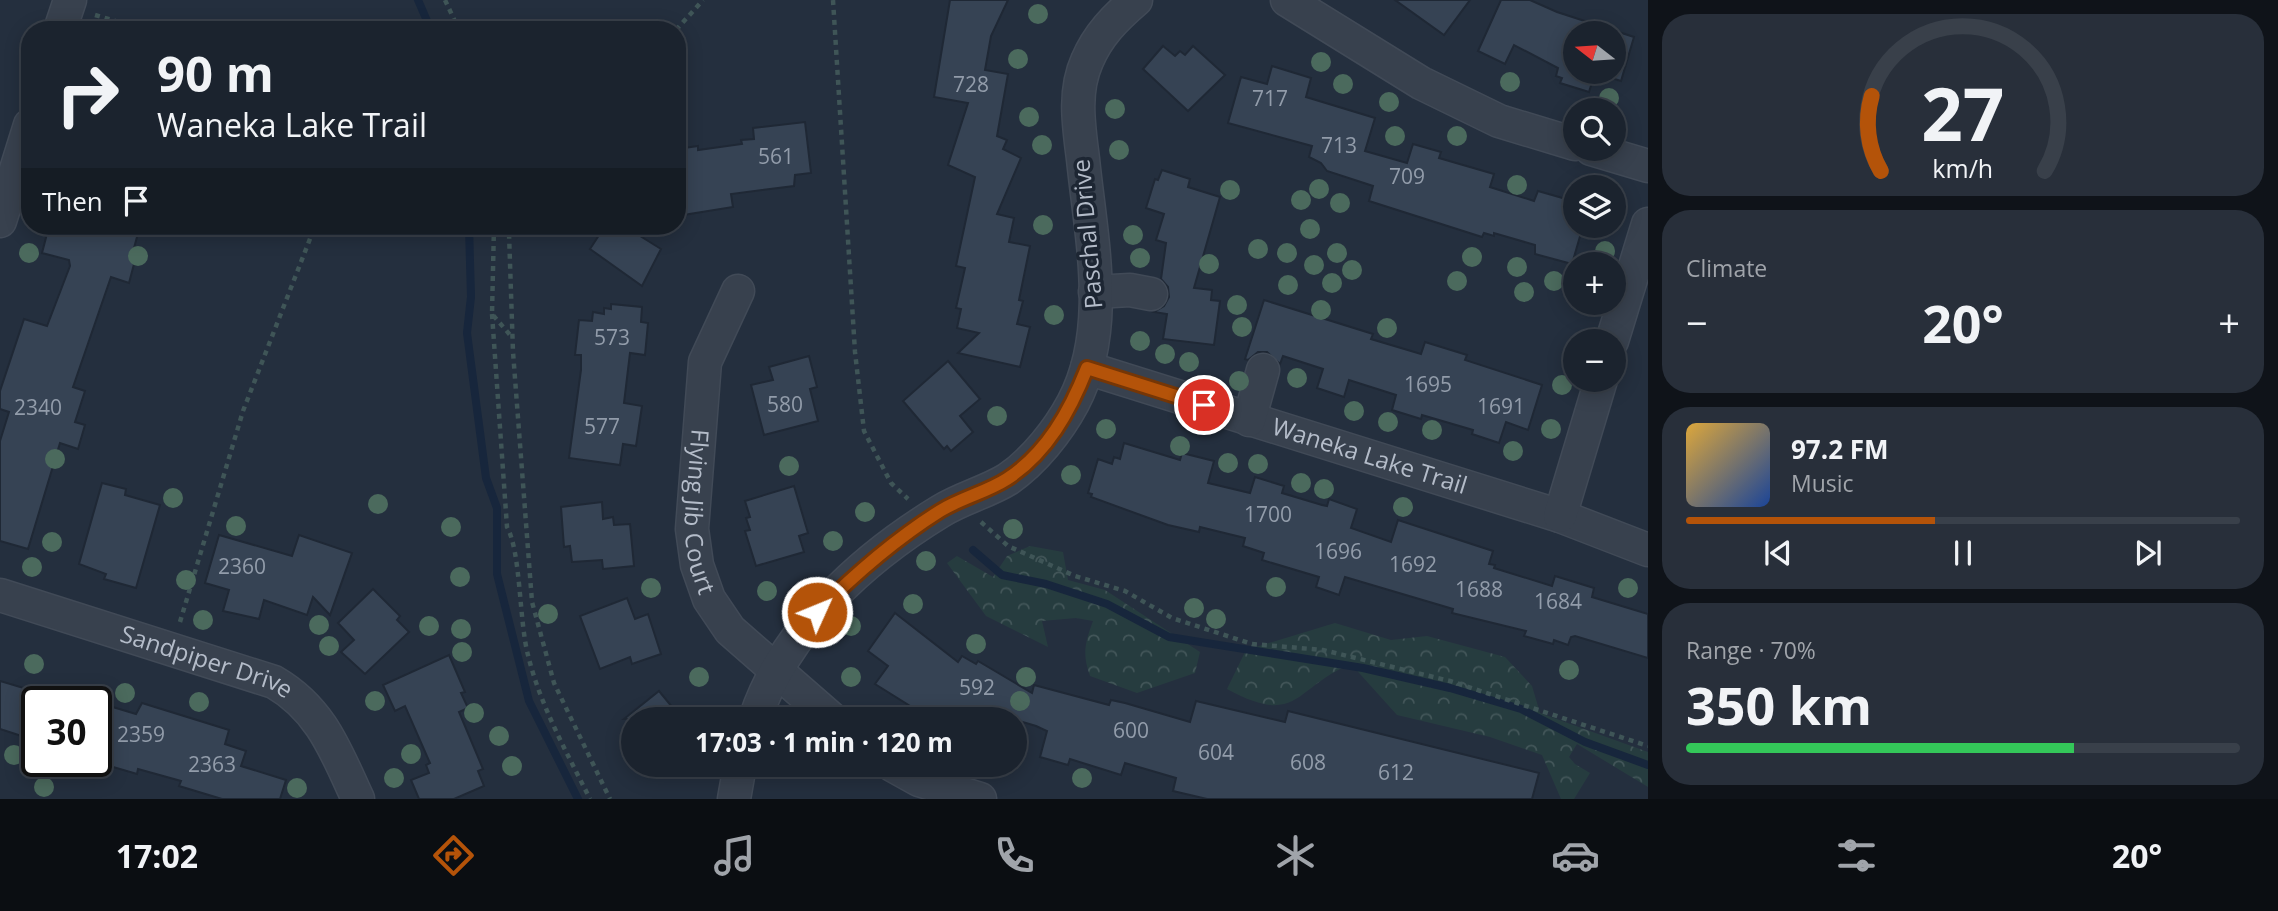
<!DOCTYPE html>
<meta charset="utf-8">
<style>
body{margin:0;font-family:"Open Sans",sans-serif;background:#282f3a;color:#f1f3f6;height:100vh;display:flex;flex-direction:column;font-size:26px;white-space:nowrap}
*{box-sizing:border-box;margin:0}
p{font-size:23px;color:#a0a4aa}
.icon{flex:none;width:38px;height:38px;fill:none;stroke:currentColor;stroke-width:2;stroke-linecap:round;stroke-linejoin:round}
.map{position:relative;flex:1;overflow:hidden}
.details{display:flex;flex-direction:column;gap:14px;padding:14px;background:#0f1319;width:630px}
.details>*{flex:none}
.guide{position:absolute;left:21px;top:21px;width:665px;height:214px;border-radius:28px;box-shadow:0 4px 18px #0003,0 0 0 2px #39404a;background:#1b232e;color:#f1f3f6;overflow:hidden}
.needle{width:46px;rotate:287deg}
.buttons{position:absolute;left:1563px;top:21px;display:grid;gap:14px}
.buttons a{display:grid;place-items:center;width:63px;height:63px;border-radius:50%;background:#1b232e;box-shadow:0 4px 18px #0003,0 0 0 2px #39404a;font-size:35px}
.speed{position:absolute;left:21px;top:686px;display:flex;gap:14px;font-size:35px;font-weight:700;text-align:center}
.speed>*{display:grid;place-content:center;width:91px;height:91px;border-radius:50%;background:#1b232e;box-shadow:0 4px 18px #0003,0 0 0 2px #39404a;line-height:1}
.speed .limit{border:4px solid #111;border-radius:10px;background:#fff;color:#111}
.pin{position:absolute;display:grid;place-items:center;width:60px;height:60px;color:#fff;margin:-30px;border:4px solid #fff;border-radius:50%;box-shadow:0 2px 7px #0007}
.me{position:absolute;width:77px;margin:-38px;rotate:46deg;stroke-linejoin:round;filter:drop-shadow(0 0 5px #0008)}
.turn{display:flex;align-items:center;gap:24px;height:147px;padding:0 21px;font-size:32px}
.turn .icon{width:91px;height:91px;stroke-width:2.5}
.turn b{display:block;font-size:49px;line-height:60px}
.then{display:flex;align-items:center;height:66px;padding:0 21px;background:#0003;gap:14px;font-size:26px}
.big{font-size:52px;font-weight:700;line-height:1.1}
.details .card{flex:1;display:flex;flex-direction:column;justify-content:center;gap:10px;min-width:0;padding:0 24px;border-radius:28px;background:#282f3a}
.details .dial{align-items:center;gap:0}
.dial svg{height:182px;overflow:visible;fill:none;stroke:#39404a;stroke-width:7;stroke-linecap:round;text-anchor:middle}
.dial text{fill:#f1f3f6;stroke:none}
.song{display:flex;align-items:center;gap:21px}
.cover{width:84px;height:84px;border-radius:10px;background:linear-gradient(135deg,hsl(40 70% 55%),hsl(220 70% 35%))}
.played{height:7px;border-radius:4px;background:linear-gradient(90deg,#b45309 45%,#39404a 45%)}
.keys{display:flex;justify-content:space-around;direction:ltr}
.heat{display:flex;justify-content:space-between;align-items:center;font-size:38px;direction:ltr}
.charge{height:10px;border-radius:5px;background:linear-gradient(90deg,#34c759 70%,#39404a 0)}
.trip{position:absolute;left:621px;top:707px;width:406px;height:70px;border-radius:35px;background:#1b232e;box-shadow:0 4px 18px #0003,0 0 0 2px #39404a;font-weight:700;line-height:70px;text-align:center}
.dock{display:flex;height:112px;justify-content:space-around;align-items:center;background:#0b0e12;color:#a0a4aa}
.dock .icon{width:49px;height:49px}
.dock .active{color:#b45309}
.dock b{font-size:32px;color:#f1f3f6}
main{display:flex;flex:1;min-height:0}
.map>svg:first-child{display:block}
.forest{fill:url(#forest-crowns)}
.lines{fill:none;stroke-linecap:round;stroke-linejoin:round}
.stream{stroke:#17263c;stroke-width:8}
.building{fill:#364354;stroke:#1f2835;stroke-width:2;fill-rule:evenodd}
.minor-casing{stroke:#414a57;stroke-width:35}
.path{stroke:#3f5557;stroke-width:4.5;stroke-dasharray:5 5;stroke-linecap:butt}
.minor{stroke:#38414e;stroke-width:32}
.tree{fill:#4b6a5d}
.route-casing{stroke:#753606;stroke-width:18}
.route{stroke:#b45309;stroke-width:12}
.labels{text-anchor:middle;stroke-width:7;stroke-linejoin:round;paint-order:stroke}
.number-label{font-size:21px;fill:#929caa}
.street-label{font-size:24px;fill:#b4bcc9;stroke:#1d2633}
</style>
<main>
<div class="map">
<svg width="1648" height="799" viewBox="0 0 1648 799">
<defs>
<pattern id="forest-crowns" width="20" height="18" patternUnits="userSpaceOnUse" patternTransform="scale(1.75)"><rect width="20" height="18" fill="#263c3f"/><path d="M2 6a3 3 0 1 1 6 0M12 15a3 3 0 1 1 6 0" fill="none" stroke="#435659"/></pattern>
</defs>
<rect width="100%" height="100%" fill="#242f3e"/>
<g class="forest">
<path d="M1030,546l33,6 5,28 37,10 95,62 -5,21 -58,20 -47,-17c-8,-22 -5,-33 3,-55l-17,-3 -34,3 6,26 -62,-31 -39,-53 10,-7 36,21 14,-21z"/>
<path d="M1335,623l56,17 36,-4 78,21 27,29 8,27 108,39v35l-71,-43 -8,13 6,7 15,9 -16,26h-13l-19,-44 -52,-18 -93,-22 -46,-51c-57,23 -52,64 -124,25l19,-39z"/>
</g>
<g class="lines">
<g class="stream">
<polyline points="418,0 431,30"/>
<polyline points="469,226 471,297 467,333 486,478 497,508 497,574 529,701 578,799"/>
<polyline points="973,550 1002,575 1046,584 1107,604 1169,637 1363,668 1450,688 1521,709 1585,742 1648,765"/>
</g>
</g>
<g class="building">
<polygon points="950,0 1008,0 991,36 985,70 1008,74 997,136 1007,140 1003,149 1021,158 997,214 1014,218 1009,242 1030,246 1019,300 1023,301 1017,324 1030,327 1020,367 958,353 979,333 957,328 961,309 956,308 965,268 956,266 975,177 948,165 968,103 934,97"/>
<polygon points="1395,0 1470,0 1444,35"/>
<path d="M1501,0h29l27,12 77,25 -13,44 -26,-8 -6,19 -29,-9 2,-5 -6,-2 2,-8 -44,-23 -9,19 -27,-13zM1575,33h39v39h-39z"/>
<polygon points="1163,46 1175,56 1180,51 1185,55 1193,46 1225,75 1188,111 1143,69"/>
<polygon points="1272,66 1311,78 1306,97 1375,118 1365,151 1407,163 1413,144 1441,152 1439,158 1494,174 1490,187 1534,201 1538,191 1566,199 1564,205 1575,208 1575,226 1583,226 1572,264 1535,254 1535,245 1494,233 1494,236 1484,233 1482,237 1369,201 1373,186 1327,171 1321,163 1309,157 1312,146 1228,123 1241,77 1267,84"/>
<polygon points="805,122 811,173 795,175 794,186 731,194 733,207 677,216 677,149 698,146 698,150 742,144 741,140 754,139 753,128"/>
<polygon points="1162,170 1190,179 1188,187 1220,197 1194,288 1212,290 1211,300 1220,301 1214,345 1163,339 1167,314 1154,312 1164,306 1169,297 1168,287 1161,279 1166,243 1156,240 1164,214 1146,208 1155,179 1158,180"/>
<polygon points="49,226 140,226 134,248 138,249 129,283 111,277 73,387 85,391 75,422 85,425 78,449 60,443 28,549 0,541 0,441 9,412 0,409 0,391 24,319 47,326 70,266 69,260 42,253"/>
<polygon points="605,226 624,226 661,249 642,286 590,249"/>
<polygon points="1264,300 1373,334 1371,339 1421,354 1425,342 1467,355 1465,360 1542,385 1528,430 1506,422 1499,443 1472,434 1473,430 1422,415 1421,419 1392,410 1396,395 1349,380 1344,397 1317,388 1323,369 1283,356 1280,364 1267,352 1258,352 1248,360 1245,359"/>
<polygon points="611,304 642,307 641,322 648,323 645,355 630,353 624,403 642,406 636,446 623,444 620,465 569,458 581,370 581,355 575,355 579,320 592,321 593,312 604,314 604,308 611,309"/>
<polygon points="809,356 817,387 810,389 818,421 764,435 751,385 773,380 769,367"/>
<polygon points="948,361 980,399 960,416 973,432 951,451 947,446 944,449 903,401"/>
<polygon points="1124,443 1180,460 1182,453 1214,461 1208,483 1250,493 1255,477 1284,486 1282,493 1322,505 1327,506 1329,499 1357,509 1351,528 1391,542 1398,520 1493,551 1489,564 1495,565 1494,568 1552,586 1555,576 1594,588 1592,597 1648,614 1648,658 1575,636 1571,637 1568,645 1554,640 1553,644 1524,636 1526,631 1452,613 1453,609 1345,577 1339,595 1316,587 1319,577 1262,560 1264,553 1243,546 1245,538 1200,527 1199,532 1168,525 1091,497 1092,494 1088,493 1098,459 1112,464 1114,457 1120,459"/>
<polygon points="102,483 126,489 125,495 160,505 136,588 104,579 106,574 79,564"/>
<polygon points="794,486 808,533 799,536 804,552 756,566 745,531 750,530 746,518 750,517 745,501"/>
<polygon points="602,502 603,519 613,517 614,525 630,524 634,566 603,569 602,560 572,562 570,546 564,547 561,507"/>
<polygon points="219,535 292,556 299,535 352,553 330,615 313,597 307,615 264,600 259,619 223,611 229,590 205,583"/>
<polygon points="373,589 400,616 397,620 409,632 365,674 341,652 354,640 338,623"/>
<polygon points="627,598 635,619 648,614 661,654 632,664 630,657 600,669 580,616"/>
<polygon points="895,613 958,662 962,656 976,664 978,661 1032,693 1034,685 1109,705 1111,700 1125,703 1190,722 1196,701 1285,722 1288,711 1539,773 1532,799 1207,799 1173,791 1176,778 1125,763 1121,775 1070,759 1068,765 1040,757 1047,731 1036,726 996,714 992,719 931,719 875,684 888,666 868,651"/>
<polygon points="449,655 465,692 461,693 468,708 459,712 483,769 478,771 484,786 454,799 419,799 411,780 429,773 426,765 430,763 405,706 395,711 383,685"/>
<polygon points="0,681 37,692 37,741 0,729"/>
<polygon points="659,691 682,719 624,719"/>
<polygon points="96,702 136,714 142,703 229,730 225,744 246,751 241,766 286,780 280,799 222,799 179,786 181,781 138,769 137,774 96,762"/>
</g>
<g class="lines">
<defs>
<g id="minor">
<polyline points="1287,0 1421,83 1499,121 1575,144"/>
<polyline points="60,30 70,0"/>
<polyline points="1591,149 1648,166"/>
<polyline points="0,221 30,125"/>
<path id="s1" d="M738,291l-33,71 -13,167 5,36 12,34 21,31 102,89"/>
<polyline points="1095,292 1130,290 1151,294"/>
<polyline points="1612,341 1648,224"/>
<path id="s2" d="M1087,368l473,148 88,34"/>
<polyline points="1249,420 1263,370"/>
<polyline points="1560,516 1601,380"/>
<path id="s3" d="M0,595l274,87c48,28 62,70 84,117"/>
<path d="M755,719c30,-90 107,-160 186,-208 21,-13 46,-19 67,-32 26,-18 50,-48 65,-76 39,-73 18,-165 10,-244 -4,-32 -10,-67 4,-98 11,-26 28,-43 49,-61"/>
<polyline points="892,765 919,780 980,799"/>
<polyline points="734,799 740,765"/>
</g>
</defs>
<use href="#minor" class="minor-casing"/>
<g class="path">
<polyline points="445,0 459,30"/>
<polyline points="833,0 855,352 864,431 891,483 908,499"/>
<polyline points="95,15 146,30"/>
<polyline points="676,30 703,0"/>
<polyline points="494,226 492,314 511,336"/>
<polyline points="515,226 509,233 513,352 532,602 554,683 610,799"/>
<path d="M492,314l15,213c14,25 12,94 21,128 12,50 39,98 62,144"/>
<polyline points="981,522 1008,546 1075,576 1125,591 1172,618 1252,644 1323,650 1450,681 1648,746"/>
<polyline points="180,622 243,411 315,226"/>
</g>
<use href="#minor" class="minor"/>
</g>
<g class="tree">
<circle cx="1038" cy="14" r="10"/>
<circle cx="1018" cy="59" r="10"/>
<circle cx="1321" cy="62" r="10"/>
<circle cx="1510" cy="82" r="10"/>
<circle cx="1343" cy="84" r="10"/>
<circle cx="1609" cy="98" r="10"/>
<circle cx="1389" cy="102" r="10"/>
<circle cx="1115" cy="109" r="10"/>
<circle cx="1029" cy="117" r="10"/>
<circle cx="1395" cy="136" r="10"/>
<circle cx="1457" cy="136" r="10"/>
<circle cx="1042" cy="145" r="10"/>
<circle cx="1119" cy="150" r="10"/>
<circle cx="1517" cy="185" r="10"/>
<circle cx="1319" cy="189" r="10"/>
<circle cx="1230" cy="190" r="10"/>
<circle cx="1301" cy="200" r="10"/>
<circle cx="1340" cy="203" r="10"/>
<circle cx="1043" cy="225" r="10"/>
<circle cx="1310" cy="229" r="10"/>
<circle cx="1133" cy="235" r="10"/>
<circle cx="1258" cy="249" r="10"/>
<circle cx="1605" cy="251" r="10"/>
<circle cx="29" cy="253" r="10"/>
<circle cx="1287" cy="253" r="10"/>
<circle cx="1337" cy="253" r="10"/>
<circle cx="138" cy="256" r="10"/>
<circle cx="1472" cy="257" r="10"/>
<circle cx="1140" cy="258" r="10"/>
<circle cx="1209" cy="264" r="10"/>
<circle cx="1314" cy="265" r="10"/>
<circle cx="1517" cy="267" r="10"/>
<circle cx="1352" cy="270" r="10"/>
<circle cx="1457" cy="281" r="10"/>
<circle cx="1554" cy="281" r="10"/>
<circle cx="1332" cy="283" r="10"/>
<circle cx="1288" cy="285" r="10"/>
<circle cx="1524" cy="292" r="10"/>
<circle cx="1237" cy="305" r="10"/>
<circle cx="1321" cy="310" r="10"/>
<circle cx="1054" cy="315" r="10"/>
<circle cx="1242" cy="327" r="10"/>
<circle cx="1387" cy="328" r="10"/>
<circle cx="1140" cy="341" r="10"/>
<circle cx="1165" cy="354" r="10"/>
<circle cx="1189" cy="362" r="10"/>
<circle cx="1297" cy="378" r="10"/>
<circle cx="1239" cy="381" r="10"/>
<circle cx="1562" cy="385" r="10"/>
<circle cx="1354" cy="411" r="10"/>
<circle cx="997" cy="416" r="10"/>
<circle cx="1388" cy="422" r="10"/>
<circle cx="1106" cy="429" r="10"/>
<circle cx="1551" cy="429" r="10"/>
<circle cx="1432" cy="430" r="10"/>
<circle cx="1180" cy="446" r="10"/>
<circle cx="1513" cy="451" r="10"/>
<circle cx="55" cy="459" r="10"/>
<circle cx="1228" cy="463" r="10"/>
<circle cx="1258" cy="464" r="10"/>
<circle cx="789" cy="466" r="10"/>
<circle cx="1071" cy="475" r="10"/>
<circle cx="1301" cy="483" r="10"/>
<circle cx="1324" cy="489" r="10"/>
<circle cx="173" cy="498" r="10"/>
<circle cx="378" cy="504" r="10"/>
<circle cx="1403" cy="507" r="10"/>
<circle cx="865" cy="512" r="10"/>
<circle cx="236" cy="526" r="10"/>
<circle cx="451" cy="527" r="10"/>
<circle cx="1013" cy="529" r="10"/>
<circle cx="833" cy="541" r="10"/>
<circle cx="52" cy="542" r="10"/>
<circle cx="926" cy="561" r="10"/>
<circle cx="32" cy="567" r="10"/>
<circle cx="460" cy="577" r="10"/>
<circle cx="186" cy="580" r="10"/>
<circle cx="1276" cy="587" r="10"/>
<circle cx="651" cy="588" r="10"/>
<circle cx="1628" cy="588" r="10"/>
<circle cx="767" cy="591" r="10"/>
<circle cx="913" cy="604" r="10"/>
<circle cx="1194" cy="608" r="10"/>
<circle cx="548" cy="614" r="10"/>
<circle cx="1216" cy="619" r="10"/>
<circle cx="203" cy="620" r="10"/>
<circle cx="319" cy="625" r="10"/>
<circle cx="429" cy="626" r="10"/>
<circle cx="851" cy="626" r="10"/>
<circle cx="461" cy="629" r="10"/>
<circle cx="976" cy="644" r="10"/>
<circle cx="329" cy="646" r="10"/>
<circle cx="462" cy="652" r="10"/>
<circle cx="34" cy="664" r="10"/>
<circle cx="1569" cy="670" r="10"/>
<circle cx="699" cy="677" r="10"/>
<circle cx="851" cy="677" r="10"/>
<circle cx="1026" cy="677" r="10"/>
<circle cx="125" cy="693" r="10"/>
<circle cx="375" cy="701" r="10"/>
<circle cx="1020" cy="701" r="10"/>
<circle cx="199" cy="702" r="10"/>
<circle cx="474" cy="713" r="10"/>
<circle cx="499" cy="736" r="10"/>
<circle cx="411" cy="754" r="10"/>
<circle cx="14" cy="755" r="10"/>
<circle cx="512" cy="766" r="10"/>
<circle cx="394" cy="778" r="10"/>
<circle cx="1082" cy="778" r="10"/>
<circle cx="44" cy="787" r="10"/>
<circle cx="297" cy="788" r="10"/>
</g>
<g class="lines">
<defs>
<path id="route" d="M817,612c38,-38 77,-72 123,-101 21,-13 47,-19 67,-32 40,-26 63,-68 80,-111l117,37"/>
</defs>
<use href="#route" class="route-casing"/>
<use href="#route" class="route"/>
</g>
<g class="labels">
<g class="number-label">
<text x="971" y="92">728</text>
<text x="1270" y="106">717</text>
<text x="1339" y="153">713</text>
<text x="776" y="164">561</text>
<text x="1407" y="184">709</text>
<text x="612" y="345">573</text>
<text x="1428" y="392">1695</text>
<text x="785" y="412">580</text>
<text x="1501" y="414">1691</text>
<text x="38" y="415">2340</text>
<text x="602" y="434">577</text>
<text x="1268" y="522">1700</text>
<text x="1338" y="559">1696</text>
<text x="1413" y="572">1692</text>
<text x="242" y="574">2360</text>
<text x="1479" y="597">1688</text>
<text x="1558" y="609">1684</text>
<text x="977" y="695">592</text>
<text x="1131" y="738">600</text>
<text x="141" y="742">2359</text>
<text x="1216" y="760">604</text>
<text x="1308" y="770">608</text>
<text x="212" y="772">2363</text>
<text x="1396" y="780">612</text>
</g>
<g class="street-label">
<text transform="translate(1088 234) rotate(-95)" y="8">Paschal Drive</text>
<text dy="8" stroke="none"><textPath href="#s2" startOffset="296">Waneka Lake Trail</textPath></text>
<text dy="8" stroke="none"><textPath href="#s1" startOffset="229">Flying Jib Court</textPath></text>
<text dy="8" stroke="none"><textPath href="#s3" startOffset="217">Sandpiper Drive</textPath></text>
</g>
</g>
</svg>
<div class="buttons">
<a><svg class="needle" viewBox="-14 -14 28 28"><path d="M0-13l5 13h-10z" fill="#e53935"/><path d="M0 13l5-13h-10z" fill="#a0a4aa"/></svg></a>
<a><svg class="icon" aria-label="search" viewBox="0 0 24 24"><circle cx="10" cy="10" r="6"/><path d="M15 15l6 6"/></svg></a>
<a><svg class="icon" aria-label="layers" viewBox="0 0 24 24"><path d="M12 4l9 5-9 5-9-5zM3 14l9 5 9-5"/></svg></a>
<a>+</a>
<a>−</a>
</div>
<div class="speed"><div class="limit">30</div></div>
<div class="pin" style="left:1204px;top:405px;background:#d93025"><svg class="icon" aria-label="arrive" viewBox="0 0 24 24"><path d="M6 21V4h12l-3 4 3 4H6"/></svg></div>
<svg class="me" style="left:817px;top:612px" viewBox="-20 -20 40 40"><circle r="17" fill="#b45309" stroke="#fff" stroke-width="3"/><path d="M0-11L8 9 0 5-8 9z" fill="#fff"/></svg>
<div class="trip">17:03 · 1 min · 120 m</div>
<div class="guide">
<div class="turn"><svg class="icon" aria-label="right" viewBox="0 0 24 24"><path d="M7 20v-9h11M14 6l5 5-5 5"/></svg><div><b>90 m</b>Waneka Lake Trail</div></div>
<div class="then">Then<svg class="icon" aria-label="arrive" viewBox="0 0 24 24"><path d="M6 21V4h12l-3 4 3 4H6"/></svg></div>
</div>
</div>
<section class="details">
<div class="card dial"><svg viewBox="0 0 100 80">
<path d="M14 69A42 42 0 1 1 86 69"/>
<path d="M14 69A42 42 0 0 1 10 36" stroke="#b45309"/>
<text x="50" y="56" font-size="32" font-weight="700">27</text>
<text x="50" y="72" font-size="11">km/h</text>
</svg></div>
<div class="card"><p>Climate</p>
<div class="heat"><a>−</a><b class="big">20°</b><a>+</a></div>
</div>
<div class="card">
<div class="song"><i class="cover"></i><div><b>97.2 FM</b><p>Music</p></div></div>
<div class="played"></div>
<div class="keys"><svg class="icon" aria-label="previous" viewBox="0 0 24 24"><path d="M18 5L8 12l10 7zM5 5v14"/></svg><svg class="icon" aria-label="pause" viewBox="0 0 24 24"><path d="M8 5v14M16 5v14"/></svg><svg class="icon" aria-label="next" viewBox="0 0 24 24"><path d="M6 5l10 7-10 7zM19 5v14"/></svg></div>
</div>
<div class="card"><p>Range · 70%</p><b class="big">350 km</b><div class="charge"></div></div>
</section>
</main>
<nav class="dock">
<b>17:02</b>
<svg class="icon active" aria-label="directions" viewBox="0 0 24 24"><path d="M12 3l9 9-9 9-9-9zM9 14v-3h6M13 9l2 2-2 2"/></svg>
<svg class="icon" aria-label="music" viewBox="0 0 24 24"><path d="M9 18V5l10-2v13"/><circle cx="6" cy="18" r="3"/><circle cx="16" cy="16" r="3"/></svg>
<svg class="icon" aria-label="phone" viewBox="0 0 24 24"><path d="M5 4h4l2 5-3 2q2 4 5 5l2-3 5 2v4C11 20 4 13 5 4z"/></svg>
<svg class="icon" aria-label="climate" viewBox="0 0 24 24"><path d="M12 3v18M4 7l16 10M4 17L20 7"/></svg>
<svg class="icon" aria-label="car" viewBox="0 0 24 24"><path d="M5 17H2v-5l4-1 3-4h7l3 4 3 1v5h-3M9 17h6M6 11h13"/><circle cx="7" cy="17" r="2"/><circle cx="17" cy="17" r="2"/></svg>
<svg class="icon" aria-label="filters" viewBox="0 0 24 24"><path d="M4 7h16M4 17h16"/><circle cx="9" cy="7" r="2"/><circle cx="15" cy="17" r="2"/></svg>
<b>20°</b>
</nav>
